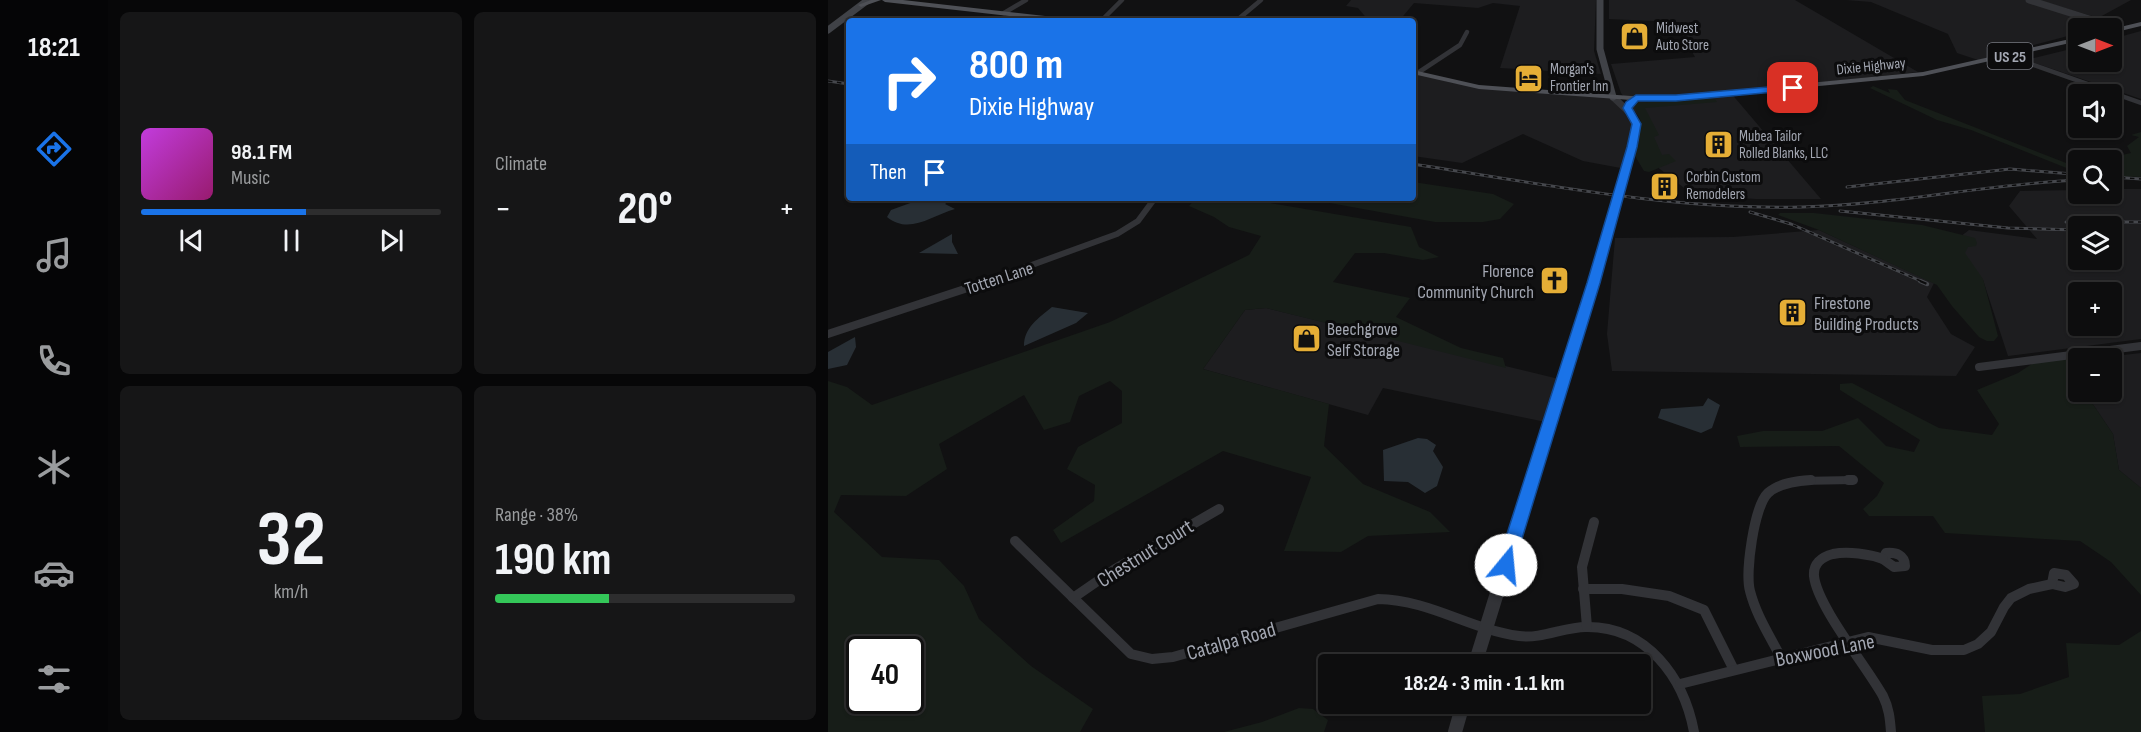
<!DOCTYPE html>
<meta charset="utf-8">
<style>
body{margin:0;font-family:"Sofia Sans Condensed",sans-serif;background:#161617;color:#f1f3f6;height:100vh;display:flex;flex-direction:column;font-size:22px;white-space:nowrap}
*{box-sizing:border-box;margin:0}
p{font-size:20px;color:#9a9c9e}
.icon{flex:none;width:33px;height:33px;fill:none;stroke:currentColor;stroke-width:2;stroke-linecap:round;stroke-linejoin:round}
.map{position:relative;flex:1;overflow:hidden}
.sheet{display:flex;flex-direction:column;gap:12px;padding:12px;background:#070708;width:720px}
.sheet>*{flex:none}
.top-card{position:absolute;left:18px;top:18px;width:570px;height:183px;border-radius:6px;box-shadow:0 2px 4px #0004,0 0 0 2px #2d2d2e;background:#1a73e8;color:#fff;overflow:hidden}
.needle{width:39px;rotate:90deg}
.controls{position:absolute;left:1240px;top:18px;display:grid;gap:12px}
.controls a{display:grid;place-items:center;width:54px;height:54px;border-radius:6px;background:#0d0d0e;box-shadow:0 2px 4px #0004,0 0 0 2px #2d2d2e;font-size:30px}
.speed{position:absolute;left:18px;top:636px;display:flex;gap:12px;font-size:30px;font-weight:700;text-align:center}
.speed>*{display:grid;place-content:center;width:78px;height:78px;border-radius:50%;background:#0d0d0e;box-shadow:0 2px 4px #0004,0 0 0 2px #2d2d2e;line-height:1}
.speed .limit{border:3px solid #111;border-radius:9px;background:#fff;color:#111}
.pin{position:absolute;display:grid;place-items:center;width:51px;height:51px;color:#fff;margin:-26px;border-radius:12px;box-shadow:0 3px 9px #0006}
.me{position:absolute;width:66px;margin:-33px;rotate:17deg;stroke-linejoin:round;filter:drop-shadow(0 0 4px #0008)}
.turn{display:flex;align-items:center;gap:21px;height:126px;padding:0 24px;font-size:27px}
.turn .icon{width:78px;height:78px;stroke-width:2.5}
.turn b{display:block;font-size:42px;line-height:51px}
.then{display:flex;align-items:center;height:57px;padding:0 24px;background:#0003;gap:12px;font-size:22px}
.big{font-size:45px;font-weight:700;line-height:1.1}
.sheet .widget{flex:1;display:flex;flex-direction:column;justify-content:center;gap:9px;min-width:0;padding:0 21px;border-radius:9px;background:#161617}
.sheet .dial{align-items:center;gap:0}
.dial b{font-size:78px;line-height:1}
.song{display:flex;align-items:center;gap:18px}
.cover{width:72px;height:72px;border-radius:9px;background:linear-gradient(135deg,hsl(290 70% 55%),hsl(320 70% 35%))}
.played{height:6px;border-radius:3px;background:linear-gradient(90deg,#1a73e8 55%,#2d2d2e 55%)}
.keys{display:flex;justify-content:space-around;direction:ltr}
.heat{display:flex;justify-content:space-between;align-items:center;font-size:33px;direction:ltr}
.charge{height:9px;border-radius:4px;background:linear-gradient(90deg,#34c759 38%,#2d2d2e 0)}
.sheet .tiles{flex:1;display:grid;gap:12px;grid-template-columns:repeat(2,1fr)}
.trip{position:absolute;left:490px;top:654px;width:333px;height:60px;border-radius:6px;background:#0d0d0e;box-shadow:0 2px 4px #0004,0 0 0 2px #2d2d2e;font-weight:700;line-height:60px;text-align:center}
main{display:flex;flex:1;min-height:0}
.tab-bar{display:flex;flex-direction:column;width:108px;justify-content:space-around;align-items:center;background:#050506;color:#9a9c9e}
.tab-bar .icon{width:42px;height:42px}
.tab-bar .on{color:#1a73e8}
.tab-bar b{font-size:27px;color:#f1f3f6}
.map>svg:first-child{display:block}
.built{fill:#1d1d1f;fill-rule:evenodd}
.green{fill:#171d18;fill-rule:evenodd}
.water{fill:#282f35}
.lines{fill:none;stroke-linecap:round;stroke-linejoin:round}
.minor-far3{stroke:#323337;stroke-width:4.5}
.minor-far2{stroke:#323337;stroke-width:6}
.minor-far1{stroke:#323337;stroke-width:8}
.minor{stroke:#323337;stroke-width:10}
.tertiary-far3{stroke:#323337;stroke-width:7}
.tertiary-far2{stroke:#323337;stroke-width:8}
.tertiary-far1{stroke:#323337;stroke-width:10}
.tertiary{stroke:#323337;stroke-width:14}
.secondary{stroke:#404247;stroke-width:7}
.primary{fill:#4e5056;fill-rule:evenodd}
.rail-far1-casing{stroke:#45474c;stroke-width:3}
.rail-casing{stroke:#45474c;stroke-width:4.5}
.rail-far1{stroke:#0c0c0d;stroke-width:1.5;stroke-dasharray:4.5;stroke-linecap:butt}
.rail{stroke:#0c0c0d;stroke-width:2;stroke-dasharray:7;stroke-linecap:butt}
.tertiary-bridge{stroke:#323337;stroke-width:8}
.route{fill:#1a73e8;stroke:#114b97;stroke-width:1.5}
.labels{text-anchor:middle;stroke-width:6;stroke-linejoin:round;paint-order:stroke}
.far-poi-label{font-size:15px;fill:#a3a7b2;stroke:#0c0c0d;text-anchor:start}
.far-street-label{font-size:15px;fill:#a3a7b2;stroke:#0c0c0d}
.shield{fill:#0c0c0d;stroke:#767880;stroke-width:1.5}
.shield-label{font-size:16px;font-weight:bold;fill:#a3a7b2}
.poi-label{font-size:18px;fill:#a3a7b2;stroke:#0c0c0d;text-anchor:start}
.street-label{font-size:18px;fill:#a3a7b2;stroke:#0c0c0d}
.near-street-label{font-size:21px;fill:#a3a7b2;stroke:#0c0c0d}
</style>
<main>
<nav class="tab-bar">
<b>18:21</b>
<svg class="icon on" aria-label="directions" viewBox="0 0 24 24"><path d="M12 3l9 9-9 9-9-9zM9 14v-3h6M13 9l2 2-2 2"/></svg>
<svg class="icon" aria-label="music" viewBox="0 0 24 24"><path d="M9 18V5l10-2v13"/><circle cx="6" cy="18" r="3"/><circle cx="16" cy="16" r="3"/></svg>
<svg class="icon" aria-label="phone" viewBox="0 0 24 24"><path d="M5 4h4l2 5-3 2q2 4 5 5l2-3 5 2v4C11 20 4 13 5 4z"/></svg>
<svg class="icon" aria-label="climate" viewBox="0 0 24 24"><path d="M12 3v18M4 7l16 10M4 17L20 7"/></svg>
<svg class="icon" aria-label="car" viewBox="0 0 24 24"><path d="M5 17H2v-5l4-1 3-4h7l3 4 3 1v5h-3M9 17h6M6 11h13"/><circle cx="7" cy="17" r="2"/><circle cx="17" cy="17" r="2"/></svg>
<svg class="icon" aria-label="filters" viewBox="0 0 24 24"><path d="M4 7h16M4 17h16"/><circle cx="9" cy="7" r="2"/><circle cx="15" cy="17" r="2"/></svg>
</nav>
<section class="sheet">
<div class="tiles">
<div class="widget">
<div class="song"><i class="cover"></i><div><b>98.1 FM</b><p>Music</p></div></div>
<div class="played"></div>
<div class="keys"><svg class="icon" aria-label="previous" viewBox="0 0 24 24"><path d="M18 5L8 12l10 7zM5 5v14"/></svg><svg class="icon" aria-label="pause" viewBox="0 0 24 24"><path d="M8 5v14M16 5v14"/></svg><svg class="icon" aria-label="next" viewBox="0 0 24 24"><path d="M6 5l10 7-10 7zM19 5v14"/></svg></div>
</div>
<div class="widget"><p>Climate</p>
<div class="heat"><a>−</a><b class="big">20°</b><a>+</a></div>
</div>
<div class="widget dial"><b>32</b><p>km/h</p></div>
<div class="widget"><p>Range · 38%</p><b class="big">190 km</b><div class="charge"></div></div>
</div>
</section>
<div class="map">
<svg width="1313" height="732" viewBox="0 0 1313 732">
<rect width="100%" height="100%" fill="#111112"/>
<g class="built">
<polygon points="523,0 768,0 766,51 773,74 672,68 692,6 665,3 650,8 586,3 571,21 541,21 530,8 518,6"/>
<polygon points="781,0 967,0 1090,72 902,92 993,199 928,199 865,195 809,151 814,121 793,93 783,64 867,57 847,22 781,19"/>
<polygon points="1018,0 1197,0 1279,26 1251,28 1251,33 1150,60 1129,53 1120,34 1043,2"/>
<polygon points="1210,0 1303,0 1270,18"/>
<polygon points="1313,31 1313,99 1198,60 1251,47 1251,62 1284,62 1284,39"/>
<polygon points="590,73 624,83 785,97 807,118 798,169 755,161 695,134 634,163 585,156 585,76"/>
<path d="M1284,189h29v150l-133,17 -25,-76 -31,-37 17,-13 68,9 -28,-33 11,-15 59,-1v4h33zM1251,226h33v34h-33zM1251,292h33v34h-33z"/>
<polygon points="991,230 1106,283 1099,297 1123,334 1147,347 1128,376 784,371 779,334 787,238 905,237"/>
<polygon points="438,308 735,380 722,423 555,388 540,415 375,369 417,310"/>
<polygon points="1313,353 1313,488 1291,470 1285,434 1260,397 1266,392 1284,392 1284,372 1292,363 1278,357"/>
</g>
<g class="green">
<polygon points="1045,86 1062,93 1060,89 1069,90 1077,100 1251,168 1251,173 1143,130 1109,120 1042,88"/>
<polygon points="877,98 887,99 889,102 817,108 831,135 826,137 834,155 841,154 848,161 821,172 816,171 807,156 813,122 805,103"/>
<polygon points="1313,132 1313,177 1284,176 1284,160 1271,160 1303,153 1299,146 1311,137 1303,135"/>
<polygon points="585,182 665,194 686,204 672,219 655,222 607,222 474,198 585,198"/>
<path d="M368,198h45l170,29 8,20 20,10 -16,3 -39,-7h-29l-22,29 77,16 -14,19 65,31 42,10 3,10 -240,-60 -21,2 -42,59 126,35 -5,42 39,38 67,28 20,20 -82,4 -27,16 -57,-1 27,-74 -88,-26 -162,92 -8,-13 41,-29 1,-16 -28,-16 11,-22 44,-24v-32l-12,-10 -31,15 -9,26 -26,8 -20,-35 -85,49 8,25 -41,27 -65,-1 -7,17 48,45 57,3 25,26 15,33 52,47 62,43 -13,23h-252v-351l19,6 25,18 238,-83 139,-67 12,-19 -32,-9 -15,-10 -25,-11zM32,650h50v50h-50z"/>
<polygon points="952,213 986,213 1094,225 1147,238 1149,243 1148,246 1140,247 1137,253 1155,279 1170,336 1166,341 1159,341 1151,337 1124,306 1109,285 991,230 950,215"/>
<polygon points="1267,352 1281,358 1251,358 1251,392 1266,392 1260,397 1285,434 1291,470 1313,488 1313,595 1283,562 1252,541 1117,533 1105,516 1041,516 1035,509 1049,496 1056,483 1011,446 912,447 909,436 935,431 994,431 1030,418 1058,446 1086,452 1092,440 1012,390 1012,384 1024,383 1111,428 1164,435 1171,424 1149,390 1190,373 1210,360"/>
<polygon points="1313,631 1313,732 1157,732 1154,696 1192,694 1241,677 1238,643 1291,645"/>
<polygon points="471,708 485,709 500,720 496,732 396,732 434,722"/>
</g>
<g class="water">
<path d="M96,198h28l-7,6 10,5c-24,7 -46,26 -68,8l4,-7z"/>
<polygon points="124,234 124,242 130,254 91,253"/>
<path d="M224,307l36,6 -12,10 -52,23c0,-19 15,-28 28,-39z"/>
<polygon points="27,337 28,347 19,365 0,369 0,352"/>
<polygon points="880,398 892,405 884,428 873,433 830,418 833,409 875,406"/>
<polygon points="590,438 599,439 608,445 605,451 615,467 609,486 597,493 580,482 556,481 555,450"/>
</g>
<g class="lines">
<g class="minor-far3">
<polyline points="176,13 198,0"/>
<polyline points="273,21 294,0"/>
<polyline points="408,21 433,0"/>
<polyline points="1180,56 1313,103"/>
<polyline points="585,76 632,45 639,32"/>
</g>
<polyline class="minor-far2" points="157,282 289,234 310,221 327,198"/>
<g class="minor-far1">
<polyline points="0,334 161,281"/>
<polyline points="1151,367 1313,346"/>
<polyline points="971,481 1025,480"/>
</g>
<g class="minor">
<polyline points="1020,480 1025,480"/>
<path d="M187,541l116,113 21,5 21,-2 205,-58c52,1 91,30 141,37 23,3 45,-9 67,-9 61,-1 98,51 108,105"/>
<path d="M1058,553c10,-1 19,2 19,13l-11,1 -11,-8z"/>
<path d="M1055,559c-14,-5 -35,-8 -50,-5 -12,3 -20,10 -19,22 3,30 53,91 69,120 6,12 7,23 8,36"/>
<polygon points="1226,573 1238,575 1246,584 1237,587 1224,584"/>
<polyline points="755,589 794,589 841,596 876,610 906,670"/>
<polyline points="245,598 287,569 391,509"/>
<polyline points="759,627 754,567 766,522"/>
<path d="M953,658c-11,-22 -25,-43 -31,-67 -5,-18 4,-85 18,-98 11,-10 29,-12 43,-13"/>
<polyline points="852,684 1040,637 1104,650 1136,650 1150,644 1163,632 1176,607 1183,598 1201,589 1224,584"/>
</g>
<g class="tertiary-far3">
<polyline points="1201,0 1293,29"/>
<polyline points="785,97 802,113 807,125"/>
</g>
<g class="tertiary-far2">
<polyline points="798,169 807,138 807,124"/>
<polyline points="764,282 788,205"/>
</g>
<polyline class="tertiary-far1" points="703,481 765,281"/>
<g class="tertiary">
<polyline points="647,664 704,480"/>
<polyline points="627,732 635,704"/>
</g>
<g class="secondary">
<polyline points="772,0 772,49 785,97"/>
<polyline points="0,30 40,0"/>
</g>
<g class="primary">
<polygon points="43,0 53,0 33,7 30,5"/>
<polygon points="54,0 75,0 244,19 248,21 225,21 57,2"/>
<polygon points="1313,22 1313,26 1284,33 1284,29"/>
<polygon points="1251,37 1251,41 1095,76 848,100 803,100 651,89 585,74 585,70 651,85 803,96 848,96 1095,72"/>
</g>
<defs>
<g id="rail-far1">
<polyline points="0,81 21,84"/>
<path d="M585,164c129,20 258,46 389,43 93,-2 184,-23 277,-27"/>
<polyline points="1284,177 1313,179"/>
<polyline points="1019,187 1182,169 1245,174"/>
<polyline points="1012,211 1180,228 1251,230"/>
<polyline points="922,212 963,224 1095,282"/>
<polyline points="1238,222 1313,222"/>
</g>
<polyline id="rail" points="1092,281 1099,284"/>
</defs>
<use href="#rail-far1" class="rail-far1-casing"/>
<use href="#rail" class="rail-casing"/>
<use href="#rail-far1" class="rail-far1"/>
<use href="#rail" class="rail"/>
<polyline class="tertiary-bridge" points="788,205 798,169"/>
</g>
<polygon class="route" points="965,85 968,86 968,90 848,101 810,101 804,108 813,124 809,147 772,283 686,565 684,570 678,572 672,570 669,565 759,283 799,147 804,124 795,108 798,102 808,95 848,95"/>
<defs>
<symbol id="shop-square" viewBox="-11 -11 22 22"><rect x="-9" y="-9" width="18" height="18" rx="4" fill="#e5ae36" stroke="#0c0c0d"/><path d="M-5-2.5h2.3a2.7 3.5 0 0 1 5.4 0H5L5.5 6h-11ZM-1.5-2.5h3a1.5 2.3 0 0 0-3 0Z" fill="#111"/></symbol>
<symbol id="hotel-square" viewBox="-11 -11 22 22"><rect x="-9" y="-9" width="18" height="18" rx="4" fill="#e5ae36" stroke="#0c0c0d"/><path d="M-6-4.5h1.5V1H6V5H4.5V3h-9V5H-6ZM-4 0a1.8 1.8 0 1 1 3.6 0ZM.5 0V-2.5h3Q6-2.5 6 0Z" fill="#111"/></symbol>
<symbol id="building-square" viewBox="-11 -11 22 22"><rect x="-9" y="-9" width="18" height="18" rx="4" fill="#e5ae36" stroke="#0c0c0d"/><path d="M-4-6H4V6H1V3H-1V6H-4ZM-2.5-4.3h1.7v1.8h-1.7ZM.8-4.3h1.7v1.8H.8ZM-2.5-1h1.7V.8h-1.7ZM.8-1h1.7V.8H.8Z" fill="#111"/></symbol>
<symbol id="church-square" viewBox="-11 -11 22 22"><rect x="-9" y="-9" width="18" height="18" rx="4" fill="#e5ae36" stroke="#0c0c0d"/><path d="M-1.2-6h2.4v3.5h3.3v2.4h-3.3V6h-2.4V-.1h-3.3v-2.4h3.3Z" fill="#111"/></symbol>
</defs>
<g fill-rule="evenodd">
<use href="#shop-square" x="790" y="20" width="33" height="33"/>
<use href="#hotel-square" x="684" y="62" width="33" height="33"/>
<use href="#building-square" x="874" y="128" width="33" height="33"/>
<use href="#building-square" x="820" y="170" width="33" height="33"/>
<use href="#church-square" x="710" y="264" width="33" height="33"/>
<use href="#building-square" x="948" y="296" width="33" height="33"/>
<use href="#shop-square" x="462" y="322" width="33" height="33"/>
</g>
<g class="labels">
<g class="far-poi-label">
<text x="828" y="33">Midwest<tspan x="828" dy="17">Auto Store</tspan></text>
<text x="722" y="74">Morgan's<tspan x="722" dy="17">Frontier Inn</tspan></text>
<text x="911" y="141">Mubea Tailor<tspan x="911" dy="17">Rolled Blanks, LLC</tspan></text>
<text x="858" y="182">Corbin Custom<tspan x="858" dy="17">Remodelers</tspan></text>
</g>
<g class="far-street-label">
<text transform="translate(1043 66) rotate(-6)" y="5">Dixie Highway</text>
</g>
<rect class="shield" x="1159.5" y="43" width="45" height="26" rx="4.5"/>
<g class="shield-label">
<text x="1182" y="62">US 25</text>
</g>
<g class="poi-label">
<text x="706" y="277" text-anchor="end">Florence<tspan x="706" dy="21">Community Church</tspan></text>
<text x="986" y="309">Firestone<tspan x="986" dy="21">Building Products</tspan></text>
<text x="499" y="335">Beechgrove<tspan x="499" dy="21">Self Storage</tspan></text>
</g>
<g class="street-label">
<text transform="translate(171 278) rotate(-18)" y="6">Totten Lane</text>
</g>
<g class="near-street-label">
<text transform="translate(317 553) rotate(-32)" y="7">Chestnut Court</text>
<text transform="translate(403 641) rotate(-16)" y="7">Catalpa Road</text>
<text transform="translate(997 650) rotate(-11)" y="7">Boxwood Lane</text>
</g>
</g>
</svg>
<div class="controls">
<a><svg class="needle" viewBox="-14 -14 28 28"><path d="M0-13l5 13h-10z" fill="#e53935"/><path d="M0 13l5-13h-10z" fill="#9a9c9e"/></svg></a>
<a><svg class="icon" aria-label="sound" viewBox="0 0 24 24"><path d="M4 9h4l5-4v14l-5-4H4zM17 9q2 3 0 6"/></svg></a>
<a><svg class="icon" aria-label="search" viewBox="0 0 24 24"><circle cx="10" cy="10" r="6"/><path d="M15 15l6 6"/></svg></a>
<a><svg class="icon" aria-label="layers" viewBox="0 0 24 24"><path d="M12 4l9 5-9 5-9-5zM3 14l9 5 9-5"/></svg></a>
<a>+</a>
<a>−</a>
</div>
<div class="speed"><div class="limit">40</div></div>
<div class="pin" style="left:965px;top:88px;background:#d93025"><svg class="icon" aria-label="arrive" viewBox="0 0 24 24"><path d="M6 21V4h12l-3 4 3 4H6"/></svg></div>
<svg class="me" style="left:678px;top:565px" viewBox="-20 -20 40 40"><circle r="19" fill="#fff"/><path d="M0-13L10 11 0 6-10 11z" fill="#1a73e8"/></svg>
<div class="trip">18:24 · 3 min · 1.1 km</div>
<div class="top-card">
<div class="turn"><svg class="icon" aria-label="right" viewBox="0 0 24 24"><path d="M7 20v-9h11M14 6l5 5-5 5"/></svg><div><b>800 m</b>Dixie Highway</div></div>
<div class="then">Then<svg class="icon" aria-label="arrive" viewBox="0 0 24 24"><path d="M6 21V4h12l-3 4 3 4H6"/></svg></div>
</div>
</div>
</main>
